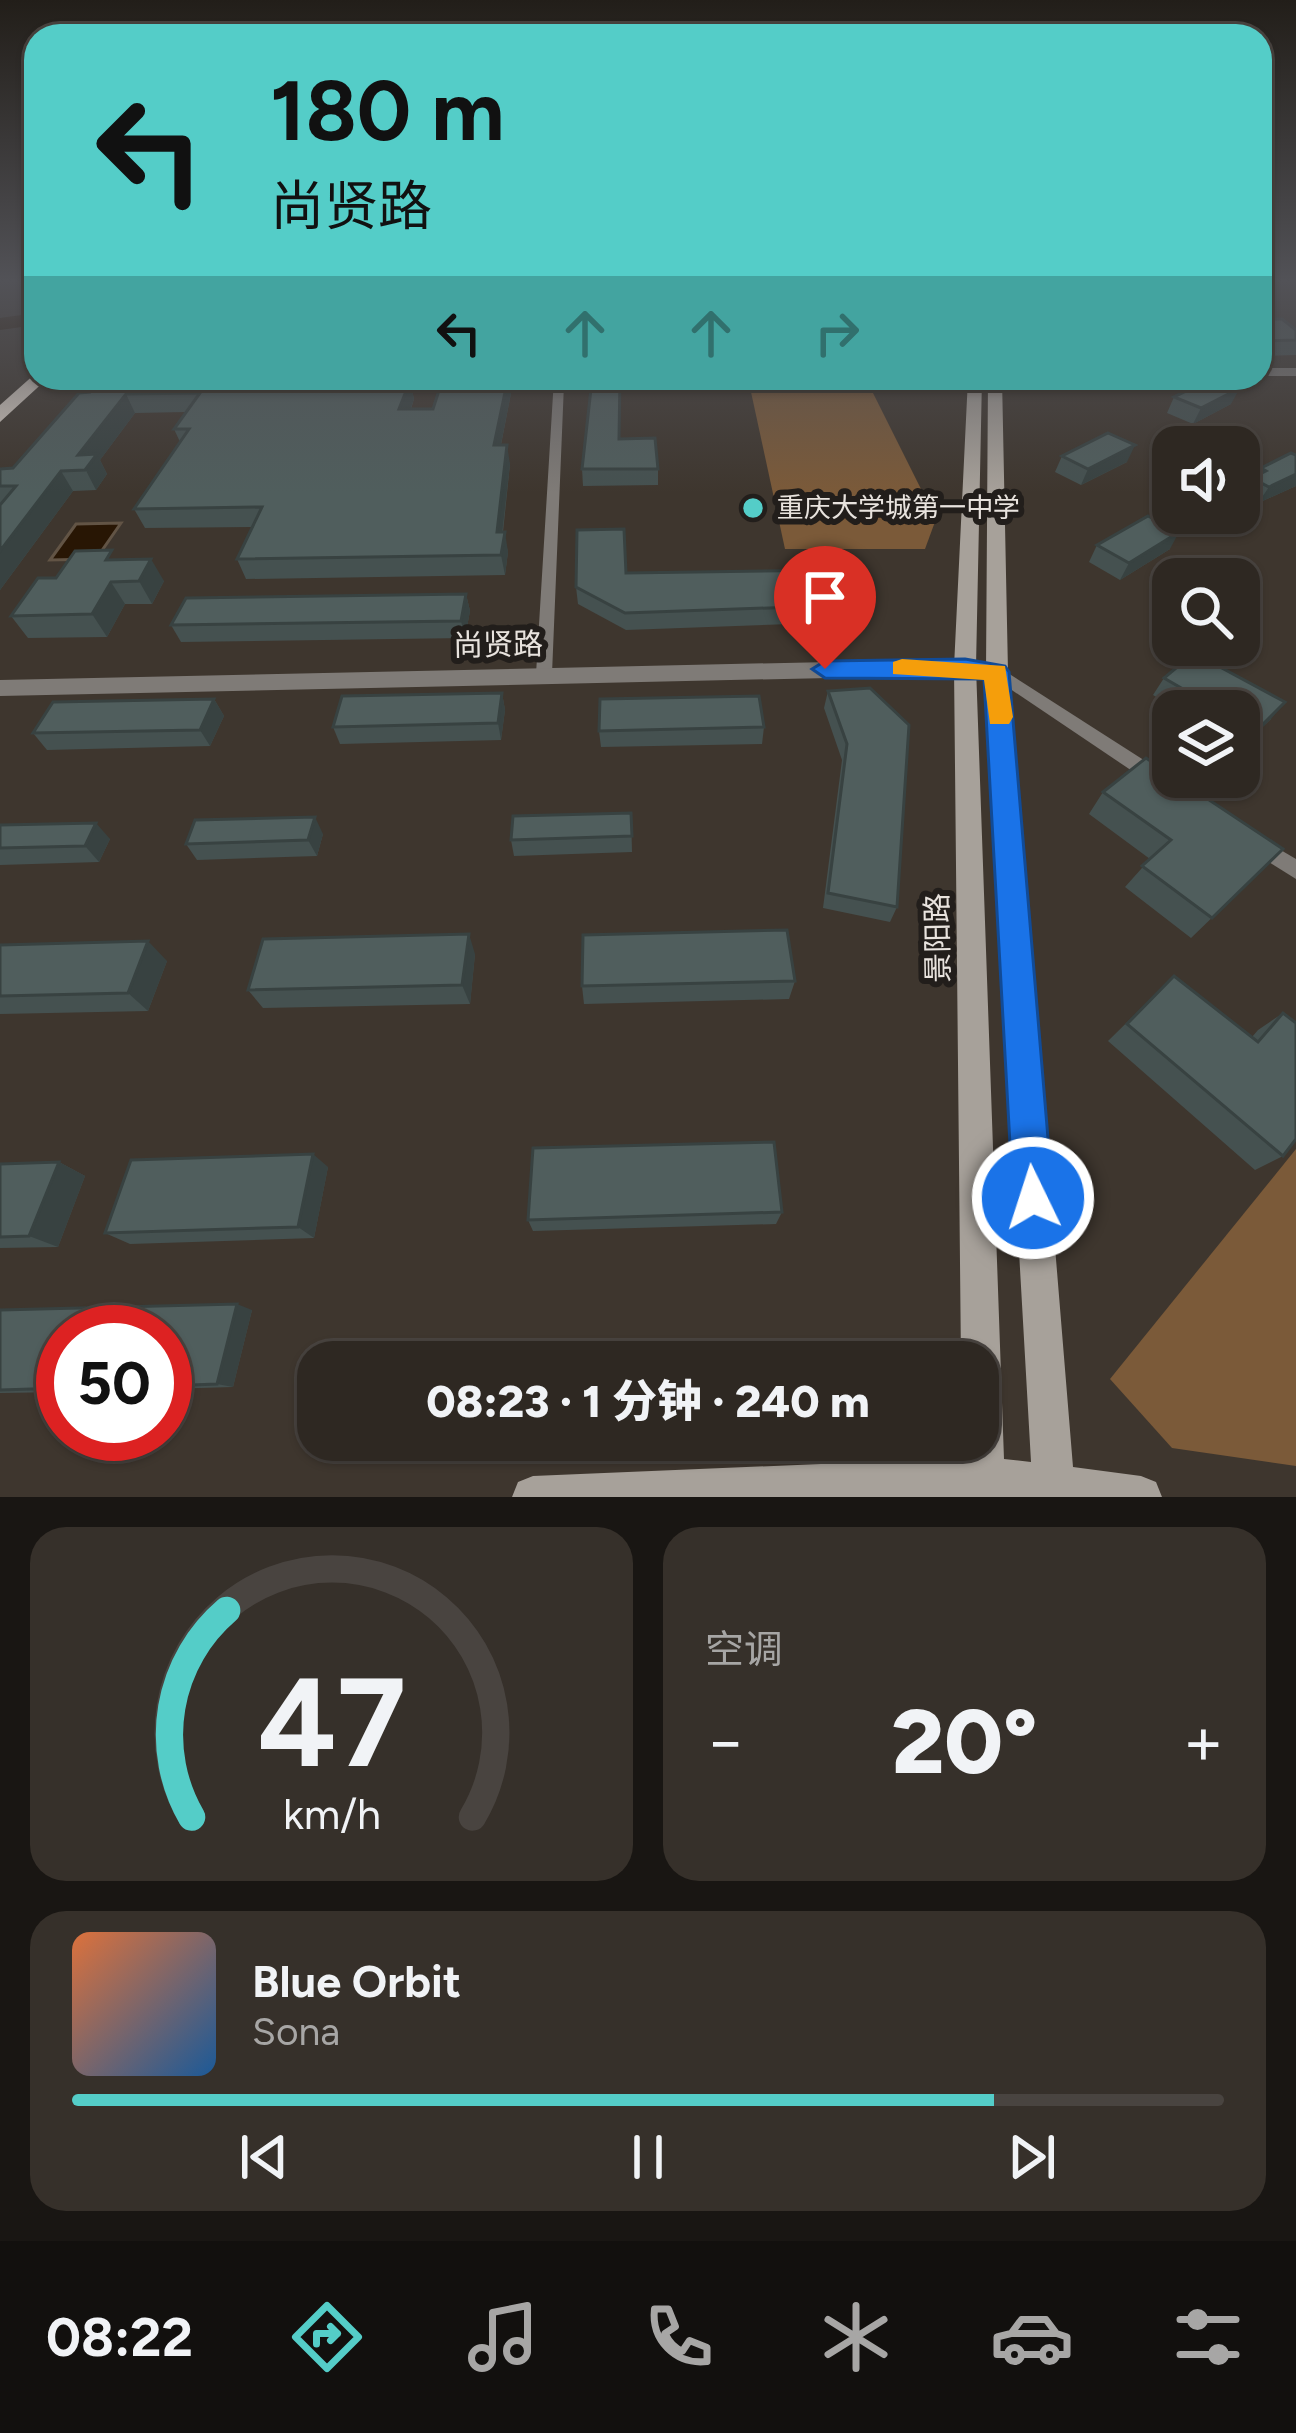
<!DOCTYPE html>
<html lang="zh">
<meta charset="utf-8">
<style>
body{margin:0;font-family:Figtree,"Noto Sans SC",sans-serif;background:#36302a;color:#f1f3f6;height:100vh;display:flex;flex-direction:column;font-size:45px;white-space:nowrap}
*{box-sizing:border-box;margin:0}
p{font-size:39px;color:#a7a6a5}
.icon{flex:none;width:66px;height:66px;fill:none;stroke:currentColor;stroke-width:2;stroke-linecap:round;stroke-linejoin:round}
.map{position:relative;height:1497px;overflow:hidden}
.drawer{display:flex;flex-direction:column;gap:30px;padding:30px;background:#191613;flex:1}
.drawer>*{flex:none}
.hud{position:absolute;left:24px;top:24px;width:1248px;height:366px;border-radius:36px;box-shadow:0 3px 9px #0004,0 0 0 3px #494440;background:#54cdc8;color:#111;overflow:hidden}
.controls{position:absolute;left:1152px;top:426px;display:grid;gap:24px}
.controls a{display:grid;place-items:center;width:108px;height:108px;border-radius:24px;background:#2e2822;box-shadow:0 3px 9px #0004,0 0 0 3px #494440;font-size:60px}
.speed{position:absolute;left:36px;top:1305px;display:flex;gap:24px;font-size:60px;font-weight:700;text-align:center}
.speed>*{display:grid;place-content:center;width:156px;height:156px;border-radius:50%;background:#2e2822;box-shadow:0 3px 9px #0004,0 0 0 3px #494440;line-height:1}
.speed .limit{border:18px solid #d22;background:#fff;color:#111}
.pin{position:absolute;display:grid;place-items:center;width:102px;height:102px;color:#fff;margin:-123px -51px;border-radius:50% 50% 50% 0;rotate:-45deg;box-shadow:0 0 12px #0007}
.pin .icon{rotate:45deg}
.me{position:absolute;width:132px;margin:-66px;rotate:356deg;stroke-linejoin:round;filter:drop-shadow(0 0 9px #0008)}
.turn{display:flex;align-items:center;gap:42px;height:252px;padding:0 48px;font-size:54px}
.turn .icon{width:156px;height:156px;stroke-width:2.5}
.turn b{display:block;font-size:84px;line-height:102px}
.lanes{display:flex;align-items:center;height:114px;padding:0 48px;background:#0003;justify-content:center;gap:60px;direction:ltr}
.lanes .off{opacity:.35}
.big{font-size:90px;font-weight:800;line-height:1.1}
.drawer .card{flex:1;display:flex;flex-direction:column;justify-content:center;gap:18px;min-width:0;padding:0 42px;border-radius:36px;background:#36302a}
.drawer .dial{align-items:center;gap:0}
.dial svg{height:312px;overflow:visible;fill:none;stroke:#494440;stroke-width:7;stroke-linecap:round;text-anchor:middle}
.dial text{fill:#f1f3f6;stroke:none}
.song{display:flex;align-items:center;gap:36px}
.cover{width:144px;height:144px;border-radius:18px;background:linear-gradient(135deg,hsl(20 70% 55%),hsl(210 70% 35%))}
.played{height:12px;border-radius:6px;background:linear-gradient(90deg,#54cdc8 80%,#494440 80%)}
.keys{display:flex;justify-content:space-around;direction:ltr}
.heat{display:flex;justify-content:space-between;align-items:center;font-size:66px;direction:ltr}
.drawer .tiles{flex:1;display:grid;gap:30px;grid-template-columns:1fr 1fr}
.card:last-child{grid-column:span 2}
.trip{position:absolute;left:297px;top:1341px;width:702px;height:120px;border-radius:36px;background:#2e2822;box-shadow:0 3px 9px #0004,0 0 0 3px #494440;font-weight:800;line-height:120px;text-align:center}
.tab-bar{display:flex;height:192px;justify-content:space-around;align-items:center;background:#12100e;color:#a7a6a5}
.tab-bar .icon{width:84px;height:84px}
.tab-bar .current{color:#54cdc8}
.tab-bar b{font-size:54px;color:#f1f3f6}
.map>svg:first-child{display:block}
.green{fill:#7b5a39}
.water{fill:#281604;stroke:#625445;stroke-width:3}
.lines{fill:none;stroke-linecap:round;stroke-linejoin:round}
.river{fill:#281604;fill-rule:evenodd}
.minor{fill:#7f7b77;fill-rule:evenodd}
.tertiary{fill:#7f7b77;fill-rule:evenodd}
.secondary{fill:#a7a19a;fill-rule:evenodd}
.trunk{fill:#d4cac1;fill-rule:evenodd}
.wall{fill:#455150}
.shaded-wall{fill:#384241}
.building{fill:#505e5d;stroke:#384241;stroke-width:3}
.route{fill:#1a73e8;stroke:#114b97;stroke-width:3}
.slow{fill:#f59e0b}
.poi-dot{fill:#54cdc8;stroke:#221e1b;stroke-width:4.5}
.labels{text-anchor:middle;stroke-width:12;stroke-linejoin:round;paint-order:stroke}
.far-poi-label{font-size:27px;fill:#e8e3de;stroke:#221e1b;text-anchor:start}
.street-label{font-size:30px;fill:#e8e3de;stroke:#221e1b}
</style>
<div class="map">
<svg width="1296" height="1497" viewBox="0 0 1296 1497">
<rect width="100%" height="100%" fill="#3e362e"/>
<g class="green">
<polygon points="872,391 936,519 925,549 785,549 751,392"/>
<polygon points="1296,1149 1296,1466 1172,1448 1110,1379"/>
</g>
<polygon class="water" points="121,523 96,559 50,560 76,524"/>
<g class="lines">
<polygon class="river" points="36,313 36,325 0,330 0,318"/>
<g class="minor">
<polygon points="554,378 883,378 878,381 564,384 552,674 544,680 536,674"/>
<polygon points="997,666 1164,773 1166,778 1164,783 1150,783 991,676 989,672"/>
<polygon points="1255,835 1296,859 1296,879 1248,849 1245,843 1248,837"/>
</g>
<g class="tertiary">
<rect x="1260" y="368" width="36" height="8"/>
<polygon points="965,659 1005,667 1008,672 997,680 965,675 0,696 0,680"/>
</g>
<polygon class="secondary" points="968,378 982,378 976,667 1004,1459 1031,1462 986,672 988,378 1002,378 1008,672 1073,1467 1141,1476 1156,1482 1162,1497 512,1497 518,1482 533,1476 962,1458 962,1440 978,1440 978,1362 961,1362 954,667"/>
<polygon class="trunk" points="36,373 36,378 48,378 0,422 0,405"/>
</g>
<g class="wall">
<polygon points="1260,319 1296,330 1296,355 1260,356"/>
<polygon points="102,378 300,378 293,391 367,391 410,381 414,399 411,409 433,409 443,378 514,378 501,445 510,464 503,532 508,552 505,575 246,579 237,559 252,527 145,528 134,509 180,442 174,429 186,412 135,413 100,460 107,474 96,490 73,491 0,590 0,469 13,468"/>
<polygon points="1174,397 1231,404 1193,424 1167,413"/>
<polygon points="620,439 658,469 658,485 583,486 582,469"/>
<polygon points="1296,455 1296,486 1258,503 1241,495 1252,478 1256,476 1261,468"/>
<polygon points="1062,456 1127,462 1081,485 1055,472"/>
<polygon points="1097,545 1170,549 1120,580 1089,562"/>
<polygon points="118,560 164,581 152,604 125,604 107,637 28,638 11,616 56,578"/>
<polygon points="626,573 853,605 849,622 626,630 578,604 576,587"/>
<polygon points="466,594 470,611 465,638 181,642 171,625"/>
<polygon points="1164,678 1271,719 1242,747 1239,746 1239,711 1180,711 1153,695"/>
<polygon points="828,691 909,725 897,907 890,922 823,908 842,760 824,708"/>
<polygon points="502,693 505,710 501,740 340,744 333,727"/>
<polygon points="214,699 224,716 210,746 47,750 33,733"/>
<polygon points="764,727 762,744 601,747 599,731"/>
<polygon points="1103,792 1283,849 1191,938 1125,887 1150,859 1089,814"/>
<polygon points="631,813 632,852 514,856 511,840"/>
<polygon points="0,825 110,839 99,862 0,865"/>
<polygon points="323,834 317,856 197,860 186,844"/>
<polygon points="0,945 167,961 148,1011 0,1014"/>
<polygon points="475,954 470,1004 263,1008 248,990"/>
<polygon points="1174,976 1252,1037 1258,1030 1283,1013 1283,1156 1255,1170 1108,1041"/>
<polygon points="795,981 789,999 584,1004 582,986"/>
<polygon points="59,1162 85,1176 58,1247 0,1248 0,1164"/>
<polygon points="328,1167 314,1238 130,1244 105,1233"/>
<polygon points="782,1212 776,1224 533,1231 528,1220"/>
<polygon points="0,1310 252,1310 233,1387 165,1389 165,1332 63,1332 63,1392 0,1393"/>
</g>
<g class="shaded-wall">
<polygon points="284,378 300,378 282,410 276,391"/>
<polygon points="508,378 514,378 497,464 494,445"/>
<polygon points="410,381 414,399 404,428 399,409"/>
<polygon points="1240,388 1231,404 1193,424 1201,408"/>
<polygon points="126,394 135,413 100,460 107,474 96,490 78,455"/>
<polygon points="507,445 510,464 500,552 497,532"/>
<polygon points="1135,445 1127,462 1081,485 1088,469"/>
<polygon points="61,471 73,491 0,590 0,551"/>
<polygon points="1296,474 1296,486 1258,503 1269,487"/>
<polygon points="505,532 508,552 505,575 501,555"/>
<polygon points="1179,532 1170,549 1120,580 1129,563"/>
<polygon points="151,559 164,581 152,604 139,581"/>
<polygon points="111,582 125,604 107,637 92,614"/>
<polygon points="466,594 470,611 465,638 461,621"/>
<polygon points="502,693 505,710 501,740 498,723"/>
<polygon points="214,699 224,716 210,746 200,730"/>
<polygon points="1285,702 1271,719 1242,747 1256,731"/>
<polygon points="315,817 323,834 317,856 308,840"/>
<polygon points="96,823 110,839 99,862 85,846"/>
<polygon points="469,934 475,954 470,1004 462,985"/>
<polygon points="148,941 167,961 148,1011 128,993"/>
<polygon points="313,1154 328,1167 314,1238 298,1227"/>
<polygon points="59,1162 85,1176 58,1247 29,1236"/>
<polygon points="237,1304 252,1310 233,1387 217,1384"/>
</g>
<g class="building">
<polygon points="1260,319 1282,319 1296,330 1296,340 1260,341"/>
<polygon points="102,378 284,378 276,391 367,391 371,381 410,381 399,409 433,409 443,378 508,378 494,445 507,445 497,532 505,532 501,555 237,559 262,507 134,509 189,429 174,429 200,393 126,394 78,455 97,454 85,470 61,471 0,551 0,505 16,486 0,486 0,469 13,468 79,393 90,392"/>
<polygon points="601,378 620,378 619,439 655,438 658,469 582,469 592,380"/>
<polygon points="1213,378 1240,388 1201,408 1174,397"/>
<polygon points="1108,433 1135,445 1088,469 1062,456"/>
<polygon points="1291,453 1296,455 1296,474 1269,487 1252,478 1266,471 1261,468"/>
<polygon points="1148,516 1179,532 1129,563 1097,545"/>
<polygon points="624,529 626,573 840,570 853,605 625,613 576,587 577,530"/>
<polygon points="112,550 106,560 151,559 139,581 111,582 92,614 11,616 38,578 56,578 75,551"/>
<polygon points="466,594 461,621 171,625 186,598"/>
<polygon points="1194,653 1285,702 1256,731 1239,721 1239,711 1221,711 1164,678"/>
<polygon points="870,688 909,725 897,907 828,893 847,744 828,691"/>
<polygon points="502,693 498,723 333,727 342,696"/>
<polygon points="759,696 764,727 599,731 600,699"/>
<polygon points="214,699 200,730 33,733 53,702"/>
<polygon points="1146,758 1283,849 1212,918 1142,866 1171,840 1103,792"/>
<polygon points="631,813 632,836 511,840 513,816"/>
<polygon points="315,817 308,840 186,844 195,820"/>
<polygon points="96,823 85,846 0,848 0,825"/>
<polygon points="787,930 795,981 582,986 583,935"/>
<polygon points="469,934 462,985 248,990 263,939"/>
<polygon points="148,941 128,993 0,996 0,945"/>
<polygon points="1174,976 1258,1042 1283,1013 1296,1023 1296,1139 1283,1156 1127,1024"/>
<polygon points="774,1142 782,1212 528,1220 533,1148"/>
<polygon points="313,1154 298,1227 105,1233 131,1160"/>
<polygon points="59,1162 29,1236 0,1237 0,1164"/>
<polygon points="237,1304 217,1384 165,1386 165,1332 63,1332 63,1388 0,1390 0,1310"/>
</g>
<linearGradient id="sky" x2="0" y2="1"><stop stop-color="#221e19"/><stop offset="0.57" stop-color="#525257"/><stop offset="1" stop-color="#525257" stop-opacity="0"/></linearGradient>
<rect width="1296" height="493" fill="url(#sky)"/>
<polygon class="route" points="965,659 1005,666 1009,672 1053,1198 1047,1213 1033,1219 1019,1213 1013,1198 984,679 825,678 812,669 825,661"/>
<polygon class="slow" points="902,659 1005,666 1013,717 1009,724 990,724 984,680 893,674 893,662"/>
<circle class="poi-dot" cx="753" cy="508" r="12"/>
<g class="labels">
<g class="far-poi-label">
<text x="777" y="517">重庆大学城第一中学</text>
</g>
<g class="street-label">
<text transform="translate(498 645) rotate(-1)" y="10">尚贤路</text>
<text transform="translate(938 938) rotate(-91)" y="10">景阳路</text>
</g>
</g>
</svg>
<div class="controls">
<a><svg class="icon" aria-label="sound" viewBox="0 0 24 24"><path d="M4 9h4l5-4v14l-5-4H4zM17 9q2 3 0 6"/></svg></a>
<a><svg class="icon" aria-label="search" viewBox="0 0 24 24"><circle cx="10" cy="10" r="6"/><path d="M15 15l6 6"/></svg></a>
<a><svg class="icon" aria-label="layers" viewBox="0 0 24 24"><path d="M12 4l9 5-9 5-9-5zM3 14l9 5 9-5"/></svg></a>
</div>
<div class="speed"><div class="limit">50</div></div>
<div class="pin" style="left:825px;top:669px;background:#d93025"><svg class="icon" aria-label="arrive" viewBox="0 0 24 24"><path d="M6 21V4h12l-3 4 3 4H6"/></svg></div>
<svg class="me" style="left:1033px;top:1198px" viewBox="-20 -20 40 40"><circle r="17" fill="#1a73e8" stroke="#fff" stroke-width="3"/><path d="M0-11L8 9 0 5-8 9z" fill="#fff"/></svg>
<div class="trip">08:23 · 1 分钟 · 240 m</div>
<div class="hud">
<div class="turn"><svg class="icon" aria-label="left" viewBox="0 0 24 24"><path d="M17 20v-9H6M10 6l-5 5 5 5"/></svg><div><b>180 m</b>尚贤路</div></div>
<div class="lanes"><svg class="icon" aria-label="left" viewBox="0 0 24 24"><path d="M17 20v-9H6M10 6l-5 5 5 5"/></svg><svg class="icon off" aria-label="ahead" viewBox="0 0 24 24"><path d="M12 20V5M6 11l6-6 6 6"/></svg><svg class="icon off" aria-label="ahead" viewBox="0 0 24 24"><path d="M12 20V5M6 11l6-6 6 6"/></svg><svg class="icon off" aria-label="right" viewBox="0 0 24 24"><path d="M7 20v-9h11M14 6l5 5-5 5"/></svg></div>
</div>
</div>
<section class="drawer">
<div class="tiles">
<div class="card dial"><svg viewBox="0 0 100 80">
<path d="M14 69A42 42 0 1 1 86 69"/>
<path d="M14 69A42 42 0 0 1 23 16" stroke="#54cdc8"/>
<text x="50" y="56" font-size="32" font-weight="700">47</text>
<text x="50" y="72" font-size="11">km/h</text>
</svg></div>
<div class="card"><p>空调</p>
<div class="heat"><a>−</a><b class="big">20°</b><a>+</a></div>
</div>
<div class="card">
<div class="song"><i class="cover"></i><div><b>Blue Orbit</b><p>Sona</p></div></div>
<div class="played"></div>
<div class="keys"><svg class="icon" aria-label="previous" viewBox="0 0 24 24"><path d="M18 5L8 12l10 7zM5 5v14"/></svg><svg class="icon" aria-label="pause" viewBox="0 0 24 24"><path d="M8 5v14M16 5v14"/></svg><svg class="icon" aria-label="next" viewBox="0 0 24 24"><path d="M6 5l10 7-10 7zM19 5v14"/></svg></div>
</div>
</div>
</section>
<nav class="tab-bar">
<b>08:22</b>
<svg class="icon current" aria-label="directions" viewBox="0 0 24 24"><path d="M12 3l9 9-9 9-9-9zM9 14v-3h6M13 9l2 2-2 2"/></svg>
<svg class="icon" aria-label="music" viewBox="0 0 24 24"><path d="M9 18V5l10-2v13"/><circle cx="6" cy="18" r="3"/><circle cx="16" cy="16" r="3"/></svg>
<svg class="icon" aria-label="phone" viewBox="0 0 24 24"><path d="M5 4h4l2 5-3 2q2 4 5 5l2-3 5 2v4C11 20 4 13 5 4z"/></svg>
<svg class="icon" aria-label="climate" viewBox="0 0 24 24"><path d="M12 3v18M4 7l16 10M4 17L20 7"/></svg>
<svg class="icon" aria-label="car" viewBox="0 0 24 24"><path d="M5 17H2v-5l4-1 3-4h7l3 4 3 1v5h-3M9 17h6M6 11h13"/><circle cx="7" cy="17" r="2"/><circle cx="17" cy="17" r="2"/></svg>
<svg class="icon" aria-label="filters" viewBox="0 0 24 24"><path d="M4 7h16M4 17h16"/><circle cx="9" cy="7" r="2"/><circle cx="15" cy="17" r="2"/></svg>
</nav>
